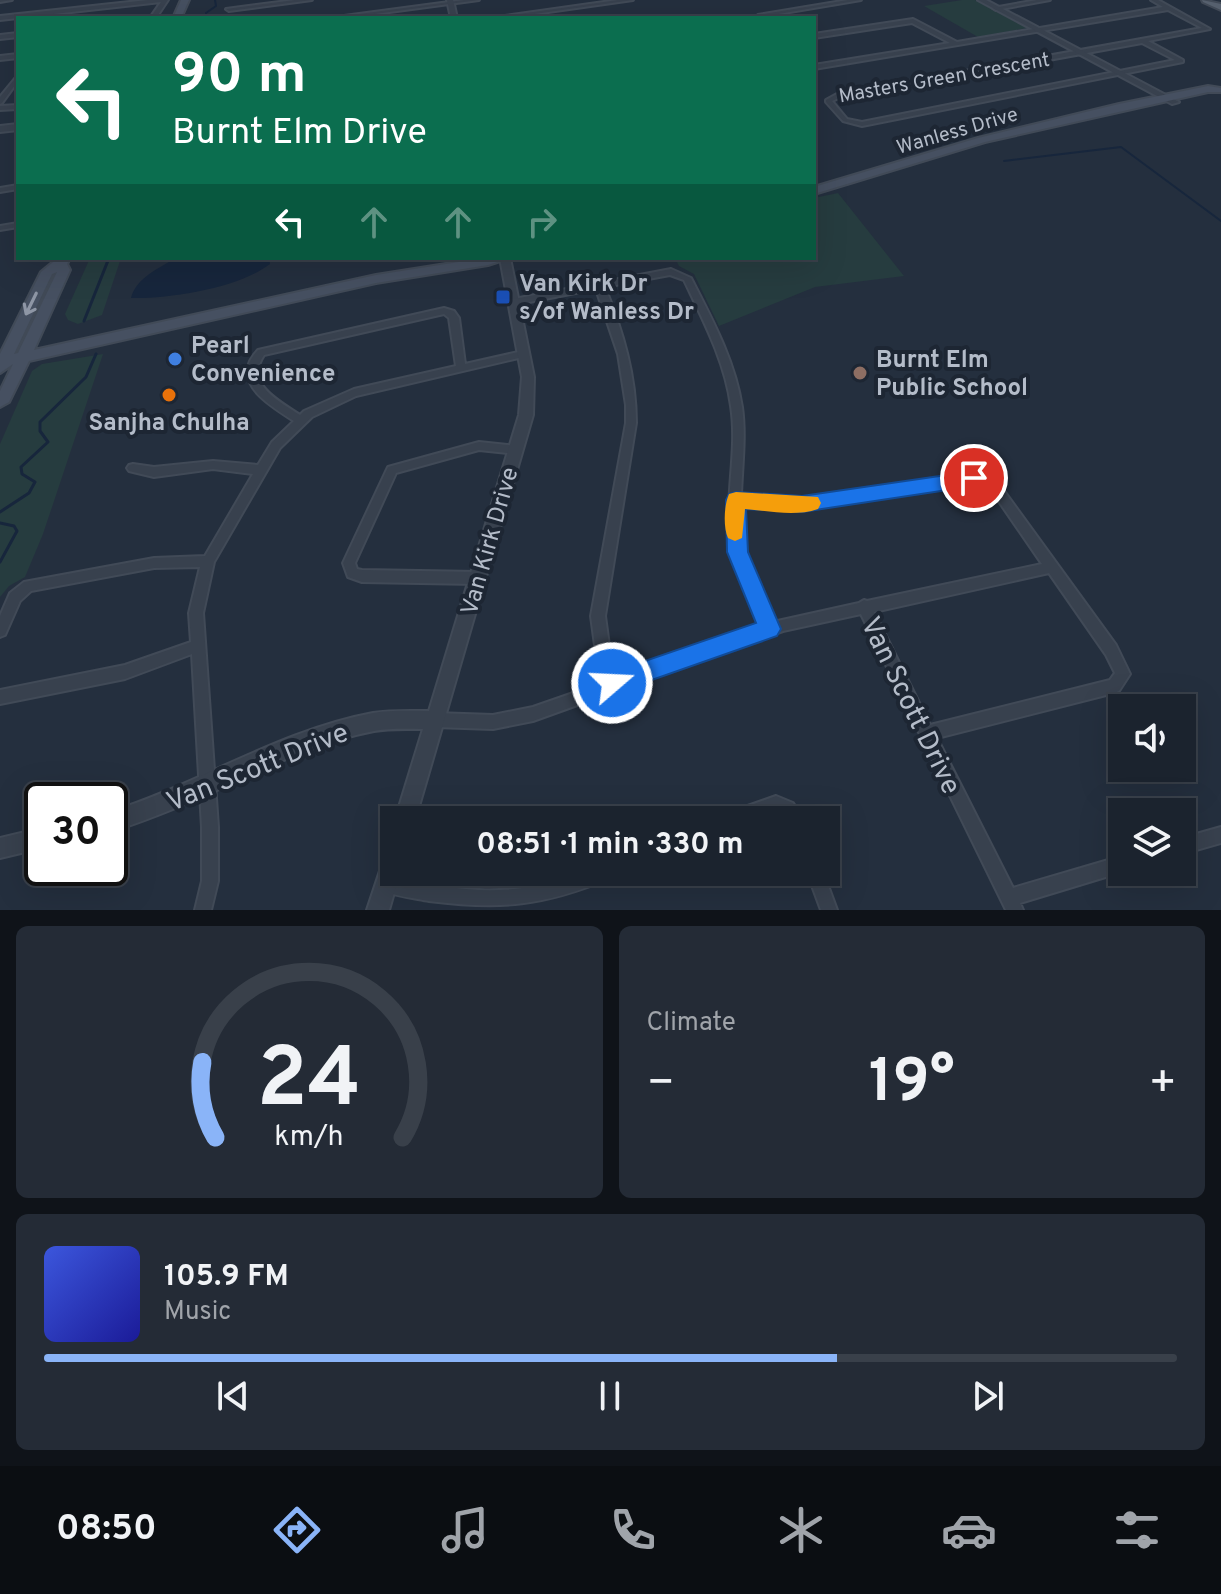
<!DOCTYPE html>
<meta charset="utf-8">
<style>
body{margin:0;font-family:Overpass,sans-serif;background:#242b36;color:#f1f3f6;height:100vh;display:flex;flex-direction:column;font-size:30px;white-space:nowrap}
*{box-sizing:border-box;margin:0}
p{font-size:26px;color:#a0a4aa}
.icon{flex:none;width:44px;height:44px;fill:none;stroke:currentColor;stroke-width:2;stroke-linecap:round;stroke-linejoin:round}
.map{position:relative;height:910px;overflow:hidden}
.side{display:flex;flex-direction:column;gap:16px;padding:16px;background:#0f1319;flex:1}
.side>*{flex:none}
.guide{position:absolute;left:16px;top:16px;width:800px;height:244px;border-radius:0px;box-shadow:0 8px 32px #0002,0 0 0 2px #39404a;background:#0b6e4f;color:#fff;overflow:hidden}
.buttons{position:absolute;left:1108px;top:694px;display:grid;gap:16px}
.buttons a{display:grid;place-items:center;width:88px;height:88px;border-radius:0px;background:#1b232e;box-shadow:0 8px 32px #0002,0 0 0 2px #39404a;font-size:40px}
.speed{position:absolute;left:24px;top:782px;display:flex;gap:16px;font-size:40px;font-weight:700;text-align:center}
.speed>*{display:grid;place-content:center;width:104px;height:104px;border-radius:50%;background:#1b232e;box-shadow:0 8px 32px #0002,0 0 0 2px #39404a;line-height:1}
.speed .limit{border:4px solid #111;border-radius:12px;background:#fff;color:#111}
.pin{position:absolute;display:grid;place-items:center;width:68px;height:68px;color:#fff;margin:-34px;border:4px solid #fff;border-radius:50%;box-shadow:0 2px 8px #0007}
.me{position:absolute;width:88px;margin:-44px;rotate:71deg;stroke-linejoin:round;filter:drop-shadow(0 0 6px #0008)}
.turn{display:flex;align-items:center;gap:28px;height:168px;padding:0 24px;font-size:36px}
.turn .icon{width:104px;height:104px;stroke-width:2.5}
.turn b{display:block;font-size:56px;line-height:68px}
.lanes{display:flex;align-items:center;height:76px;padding:0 24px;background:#0003;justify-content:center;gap:40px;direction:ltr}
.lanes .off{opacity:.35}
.big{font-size:60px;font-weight:700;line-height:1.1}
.side .tile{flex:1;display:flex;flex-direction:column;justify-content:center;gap:12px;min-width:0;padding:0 28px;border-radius:12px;background:#242b36}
.side .dial{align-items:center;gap:0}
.dial svg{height:208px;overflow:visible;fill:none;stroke:#39404a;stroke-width:7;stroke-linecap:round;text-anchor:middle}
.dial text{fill:#f1f3f6;stroke:none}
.song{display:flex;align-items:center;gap:24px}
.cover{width:96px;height:96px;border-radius:12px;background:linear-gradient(135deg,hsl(230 70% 55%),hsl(240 70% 35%))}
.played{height:8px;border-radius:4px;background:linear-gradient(90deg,#8ab4f8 70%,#39404a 70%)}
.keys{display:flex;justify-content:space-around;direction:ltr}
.heat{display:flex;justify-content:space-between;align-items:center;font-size:44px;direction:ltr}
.side .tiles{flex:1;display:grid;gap:16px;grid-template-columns:1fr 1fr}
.tile:last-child{grid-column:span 2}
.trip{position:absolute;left:380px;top:806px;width:460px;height:80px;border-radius:0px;background:#1b232e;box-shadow:0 8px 32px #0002,0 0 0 2px #39404a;font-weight:700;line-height:80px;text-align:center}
.tabs{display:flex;height:128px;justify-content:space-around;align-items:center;background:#0b0e12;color:#a0a4aa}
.tabs .icon{width:56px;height:56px}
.tabs .on{color:#8ab4f8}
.tabs b{font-size:36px;color:#f1f3f6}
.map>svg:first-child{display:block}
.green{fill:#263c3f}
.water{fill:#17263c}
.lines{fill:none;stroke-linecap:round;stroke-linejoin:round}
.stream-far1{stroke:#17263c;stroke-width:2}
.stream{stroke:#17263c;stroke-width:3}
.minor-casing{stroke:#414a57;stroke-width:4}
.tertiary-casing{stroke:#414a57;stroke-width:4}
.secondary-casing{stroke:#414a57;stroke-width:4}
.primary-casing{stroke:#414a57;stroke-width:4}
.minor{fill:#38414e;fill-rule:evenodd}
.tertiary{fill:#38414e;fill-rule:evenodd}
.secondary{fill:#465061;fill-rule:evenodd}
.primary{fill:#56606e;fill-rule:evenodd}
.oneway{stroke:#8e96a5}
.route{fill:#1a73e8;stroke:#114b97;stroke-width:2}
.slow{fill:#f59e0b}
.transit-dot{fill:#1a4fb4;stroke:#1d2633;stroke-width:3}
.shop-dot{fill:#3f7fe0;stroke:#1d2633;stroke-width:3}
.education-dot{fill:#8d6e63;stroke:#1d2633;stroke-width:3}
.food-dot{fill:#e8710a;stroke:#1d2633;stroke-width:3}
.labels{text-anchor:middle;stroke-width:8;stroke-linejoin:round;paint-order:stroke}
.far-street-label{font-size:20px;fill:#b4bcc9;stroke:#1d2633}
.poi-label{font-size:24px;font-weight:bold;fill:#b4bcc9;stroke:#1d2633;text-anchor:start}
.street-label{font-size:24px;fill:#b4bcc9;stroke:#1d2633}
.near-street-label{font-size:28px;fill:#b4bcc9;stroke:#1d2633}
</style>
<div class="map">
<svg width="1221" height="910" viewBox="0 0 1221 910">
<rect width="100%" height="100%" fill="#242f3e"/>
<g class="green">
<polygon points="962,0 975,0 1027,28 978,37 924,6"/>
<polygon points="838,193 904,276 815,287 719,326 694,274 679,266 675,258 814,258 814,198"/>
<polygon points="90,258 121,258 102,315 78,324 68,320 65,314"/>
<polygon points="103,354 43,534 25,577 9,586 0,597 0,444 32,371 42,364"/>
</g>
<path class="water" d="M176,258h93l1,6c-31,24 -100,35 -139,34 5,-20 28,-30 45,-40z"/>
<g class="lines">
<g class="stream-far1">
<polyline points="206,18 206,13 216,6 215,0"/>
<polyline points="1004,161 1121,147 1221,221"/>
</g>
<g class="stream">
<polyline points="84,321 109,258"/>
<polyline points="0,512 29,493 35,482 22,474 21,467 48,442 40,431 40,422 86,377 96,354"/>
<polyline points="0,523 14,526 17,531 0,562"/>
</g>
<defs>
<g id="minor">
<polygon points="0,0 12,0 0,2"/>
<polygon points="148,0 168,0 156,18 150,18 161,2 0,20 0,16"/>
<polygon points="295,0 312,0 229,11 226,9"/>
<polygon points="464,0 479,0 345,18 329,18"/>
<polygon points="618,0 633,0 506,18 491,18"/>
<polygon points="848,0 861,0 761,17 758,15"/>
<polygon points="1037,0 1050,0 996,10 993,8"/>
<path d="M1151,0h7l52,29 -62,12 35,19v2l-321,64 -19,-5 -17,-19v-2l11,-6 365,-66 -34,-18 -354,59v-4l136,-22 -38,-20 -98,15v-4l99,-15 44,23 206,-35zM1142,43l33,17 -313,62 -15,-3 -15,-18 7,-3z"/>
<polygon points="18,33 18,37 0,39 0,35"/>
<polygon points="18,54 18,58 0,60 0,56"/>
<polygon points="18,75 18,81 2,103 0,104 0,97"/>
<polygon points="18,105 18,109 0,110 0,106"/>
<polygon points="18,185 18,189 0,192 0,188"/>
<polygon points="18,223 18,227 0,230 0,226"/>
<path d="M671,269l20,9c21,41 44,83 51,129 4,29 0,59 -1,88l61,4 172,-26 10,2 15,9 117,161 14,29 -11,17 -5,2 -177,45 76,150 109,-32v16l-102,31 3,7h-17l-145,-296 -78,17 -250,90 -40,8 -58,-2 -5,-2 -2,-5 2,-5 5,-2 58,2 40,-8 72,-25 -8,-22 -6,-44 35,-193v-18l-8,-51 -22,-65 -82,16 -5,-3 5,-3zM670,275l14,5c19,40 41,81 47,126 7,44 -6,89 -1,134 3,31 19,59 32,86l-145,51 -6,-17 -6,-44 31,-193c0,-48 -13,-91 -31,-136zM978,483l13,7 51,74 -175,37 -3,-1 -5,3 -86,19c-20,-40 -34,-70 -33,-117l62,4zM1049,573l57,82 9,18 -5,7 -180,45 -56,-113z"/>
<path d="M444,308l10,3 5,7 6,46 58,-13 5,3 -5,3 -167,39 -44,21 -32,31 -66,114 -11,51 15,214v54l-7,29h-16l7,-29v-54l-10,-173 -67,25 -125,25v-14l125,-25 66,-23 -2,-29 11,-46 -46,1 -123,23 -11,10 -15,34 -5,2v-21l10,-23 14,-11 130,-24 51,-2 48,-82 -40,-5 -59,8 -25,-6 -2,-3 2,-3 4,-1 21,3 59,-6 45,4 14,-23 22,-21c-18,-12 -57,-33 -44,-60 2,-4 5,-8 8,-11zM444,314l5,4 7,48 -102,23 -50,22 -4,4c-21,-14 -56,-31 -36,-60z"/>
<polygon points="479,442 516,446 520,447 521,450 520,453 516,454 479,450 396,473 355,563 357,569 362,570 477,572 481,574 483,578 481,582 477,584 362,582 348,577 343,563 388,467"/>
<polygon points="776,796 793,803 804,820 787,820 783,814 776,812 753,820 723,820 725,814"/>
<polygon points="1221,827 1221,843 1182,854 1182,838"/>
<path d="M584,872h29l-2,6c-68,28 -109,32 -182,23 -16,-3 -34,-5 -49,-11l-2,-6 2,-6 6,-2c75,15 123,24 198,-4z"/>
<polygon points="807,872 823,872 837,910 821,910"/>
</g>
<g id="tertiary">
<polygon points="447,0 453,0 457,18 451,18"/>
<polygon points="978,0 986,0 1179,102 1172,104"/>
<polygon points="18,124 18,130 0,132 0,126"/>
<path d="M500,258h10l24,119 -1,38 -118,405h-20l28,-91c-16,0 -33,-1 -49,2 -57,11 -109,37 -161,61 -34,15 -68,29 -103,40v-20c89,-28 171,-82 263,-99 18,-3 37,-2 56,-2l90,-296 3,-38z"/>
<polygon points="42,828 42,848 0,858 0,838"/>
<polygon points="394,847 394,872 400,872 389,910 367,910 387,850"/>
</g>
<g id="secondary">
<polygon points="181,0 189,0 181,18 173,18"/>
<polygon points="1208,86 1221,88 1221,92 1208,92 985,142 814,194 814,187 978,138 1119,104"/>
<path d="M58,258h12l-3,6 3,6 -36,80 342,-75 108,-17h26l-22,7 -112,18 -347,78 -20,41 -9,5v-16l13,-27 -13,9v-19l41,-82zM57,272l-39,81 -4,1 38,-80z"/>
</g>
<polygon id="primary" points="1202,0 1221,4 1221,10 1203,2"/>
</defs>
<use href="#minor" class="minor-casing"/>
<use href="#tertiary" class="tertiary-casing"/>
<use href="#secondary" class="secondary-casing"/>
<use href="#primary" class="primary-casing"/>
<use href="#minor" class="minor"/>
<use href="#tertiary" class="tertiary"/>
<use href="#secondary" class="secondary"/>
<use href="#primary" class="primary"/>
</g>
<defs><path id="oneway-shaft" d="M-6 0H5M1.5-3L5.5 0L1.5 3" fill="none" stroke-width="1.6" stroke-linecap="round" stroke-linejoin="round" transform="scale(2)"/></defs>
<use class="oneway" href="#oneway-shaft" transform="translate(31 304) rotate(116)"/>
<polygon class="route" points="974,471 980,473 983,478 980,484 974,486 802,512 746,509 748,552 781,629 777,636 612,694 604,691 600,683 604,675 756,623 727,552 726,500 729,494 736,492 802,496"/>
<path class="slow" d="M736,492l82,5 3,6 -3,6c-23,8 -49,2 -73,0l-3,29 -7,3 -7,-3c-5,-11 -4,-33 1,-44z"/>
<rect class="transit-dot" x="495" y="289" width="16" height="16" rx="4"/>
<circle class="shop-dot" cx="175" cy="359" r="8"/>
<circle class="education-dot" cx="860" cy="373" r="8"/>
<circle class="food-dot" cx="169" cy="395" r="8"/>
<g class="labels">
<g class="far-street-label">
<text transform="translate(944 77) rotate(-10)" y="7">Masters Green Crescent</text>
<text transform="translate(957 130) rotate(-16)" y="7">Wanless Drive</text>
</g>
<g class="poi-label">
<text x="519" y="291">Van Kirk Dr<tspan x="519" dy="28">s/of Wanless Dr</tspan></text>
<text x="191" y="353">Pearl<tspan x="191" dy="28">Convenience</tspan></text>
<text x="876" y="367">Burnt Elm<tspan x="876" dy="28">Public School</tspan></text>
<text x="169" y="430" text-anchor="middle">Sanjha Chulha</text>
</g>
<g class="street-label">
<text transform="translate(489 541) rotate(-74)" y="8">Van Kirk Drive</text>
</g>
<g class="near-street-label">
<text transform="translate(912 705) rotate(64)" y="10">Van Scott Drive</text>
<text transform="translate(257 766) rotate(-22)" y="10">Van Scott Drive</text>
</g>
</g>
</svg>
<div class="buttons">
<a><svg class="icon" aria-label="sound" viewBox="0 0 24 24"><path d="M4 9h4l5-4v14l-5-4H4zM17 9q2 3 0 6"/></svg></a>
<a><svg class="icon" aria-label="layers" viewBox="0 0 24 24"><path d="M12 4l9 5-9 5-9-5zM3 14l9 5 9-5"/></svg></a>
</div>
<div class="speed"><div class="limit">30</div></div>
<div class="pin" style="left:974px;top:478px;background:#d93025"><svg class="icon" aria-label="arrive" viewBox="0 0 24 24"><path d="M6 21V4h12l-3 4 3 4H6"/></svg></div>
<svg class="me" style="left:612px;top:683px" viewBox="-20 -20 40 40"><circle r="17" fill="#1a73e8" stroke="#fff" stroke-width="3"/><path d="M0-11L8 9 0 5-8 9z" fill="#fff"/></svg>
<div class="trip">08:51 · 1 min · 330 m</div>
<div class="guide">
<div class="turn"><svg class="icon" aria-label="left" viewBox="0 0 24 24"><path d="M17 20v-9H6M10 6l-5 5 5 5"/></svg><div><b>90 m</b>Burnt Elm Drive</div></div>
<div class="lanes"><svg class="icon" aria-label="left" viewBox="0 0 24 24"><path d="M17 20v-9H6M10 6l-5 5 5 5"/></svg><svg class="icon off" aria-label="ahead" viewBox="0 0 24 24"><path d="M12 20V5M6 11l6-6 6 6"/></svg><svg class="icon off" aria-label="ahead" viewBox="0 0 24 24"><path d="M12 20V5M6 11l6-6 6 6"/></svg><svg class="icon off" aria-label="right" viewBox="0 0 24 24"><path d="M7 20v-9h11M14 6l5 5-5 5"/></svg></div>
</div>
</div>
<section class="side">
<div class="tiles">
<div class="tile dial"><svg viewBox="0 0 100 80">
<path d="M14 69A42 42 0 1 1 86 69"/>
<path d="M14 69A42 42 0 0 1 9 40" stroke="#8ab4f8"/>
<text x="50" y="56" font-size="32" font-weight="700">24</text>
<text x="50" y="72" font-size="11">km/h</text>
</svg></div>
<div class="tile"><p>Climate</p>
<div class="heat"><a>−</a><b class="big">19°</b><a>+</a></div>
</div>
<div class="tile">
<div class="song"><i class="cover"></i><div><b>105.9 FM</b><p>Music</p></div></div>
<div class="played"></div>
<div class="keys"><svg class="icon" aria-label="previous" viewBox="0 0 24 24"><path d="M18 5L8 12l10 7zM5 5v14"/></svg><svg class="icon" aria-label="pause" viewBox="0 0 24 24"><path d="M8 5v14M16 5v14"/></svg><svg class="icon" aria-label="next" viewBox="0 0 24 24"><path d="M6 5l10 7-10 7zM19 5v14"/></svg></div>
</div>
</div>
</section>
<nav class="tabs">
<b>08:50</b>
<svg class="icon on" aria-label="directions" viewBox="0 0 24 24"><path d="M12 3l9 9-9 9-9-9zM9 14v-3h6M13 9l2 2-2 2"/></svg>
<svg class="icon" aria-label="music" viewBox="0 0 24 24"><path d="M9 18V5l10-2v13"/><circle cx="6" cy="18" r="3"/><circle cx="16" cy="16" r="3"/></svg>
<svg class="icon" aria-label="phone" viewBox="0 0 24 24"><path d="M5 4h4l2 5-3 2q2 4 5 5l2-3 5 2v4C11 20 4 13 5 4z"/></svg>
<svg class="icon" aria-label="climate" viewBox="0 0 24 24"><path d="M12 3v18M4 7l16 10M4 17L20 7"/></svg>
<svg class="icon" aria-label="car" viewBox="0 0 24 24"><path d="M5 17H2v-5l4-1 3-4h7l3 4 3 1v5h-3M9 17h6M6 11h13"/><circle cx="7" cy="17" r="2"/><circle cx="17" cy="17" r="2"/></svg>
<svg class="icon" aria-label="filters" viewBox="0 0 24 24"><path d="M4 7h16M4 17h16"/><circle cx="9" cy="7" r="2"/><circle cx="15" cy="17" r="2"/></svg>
</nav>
